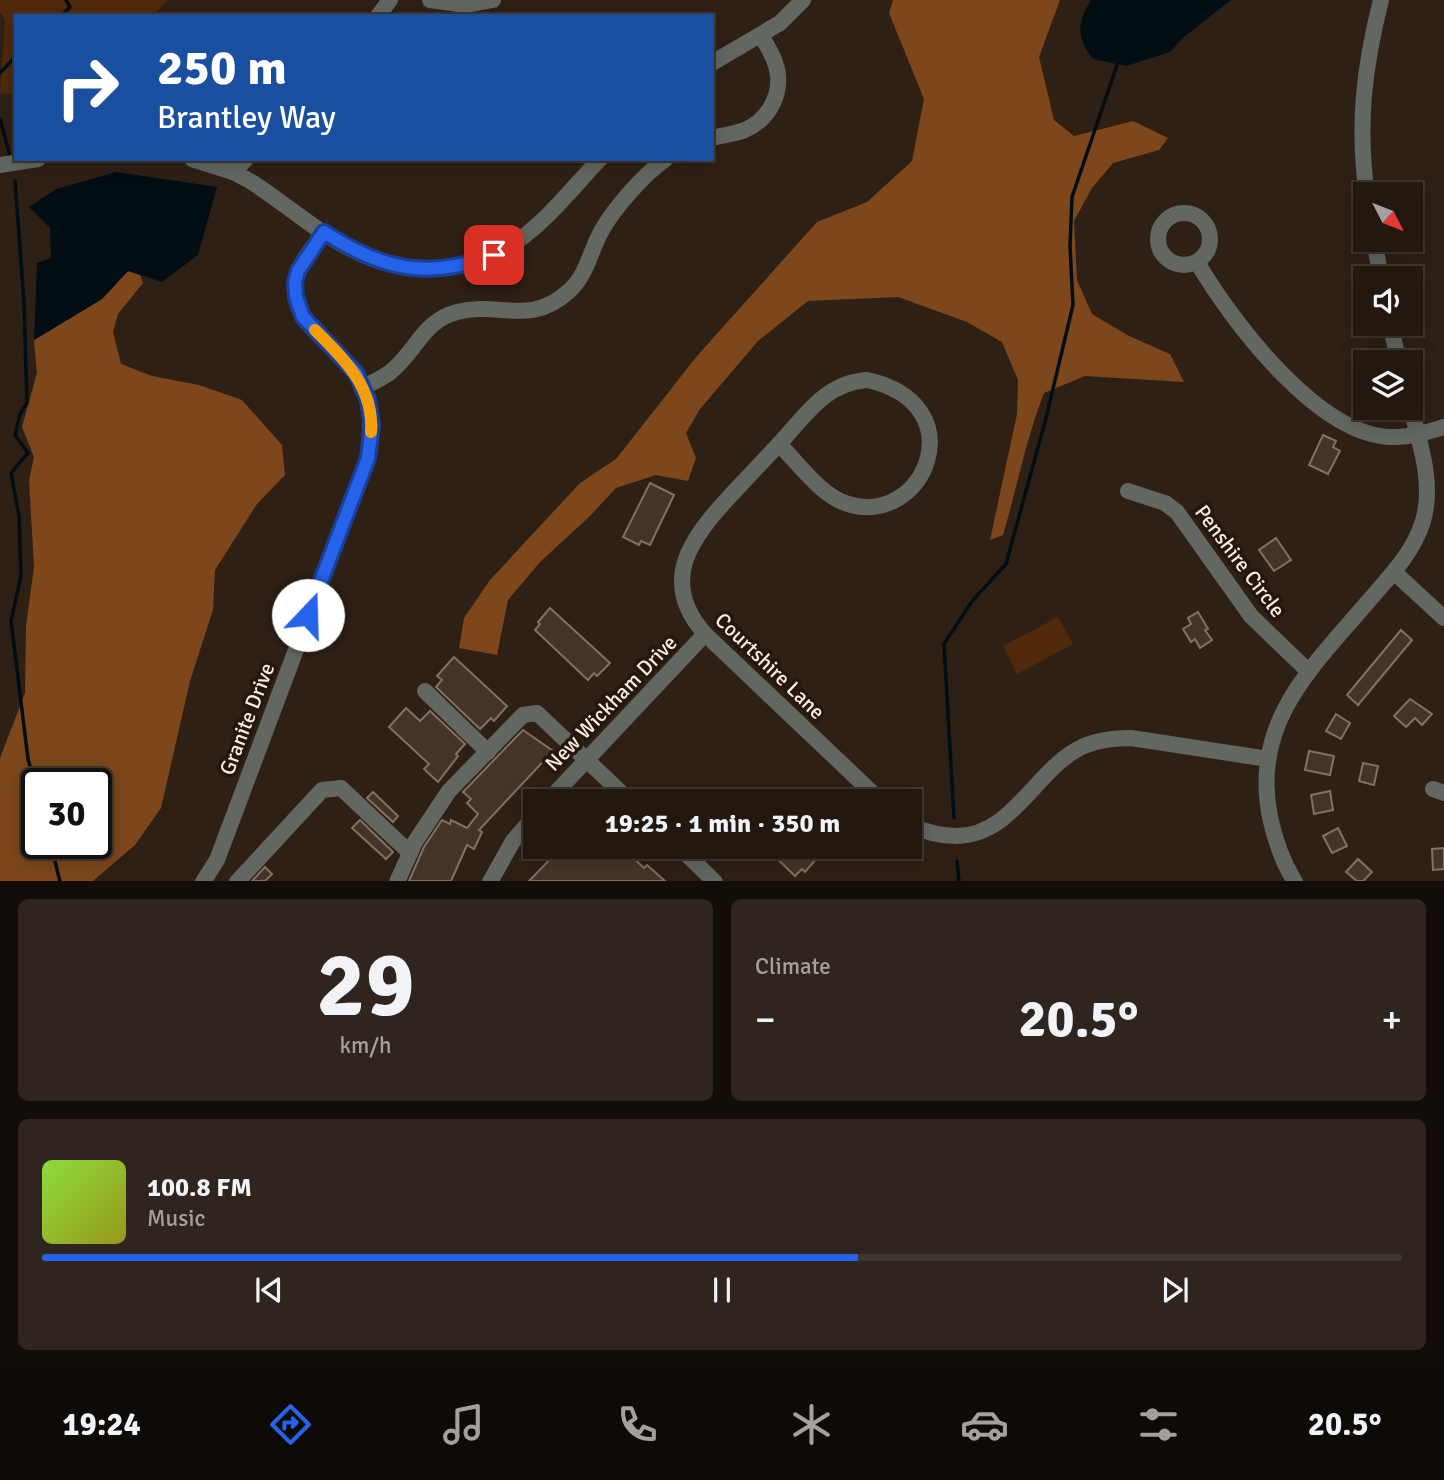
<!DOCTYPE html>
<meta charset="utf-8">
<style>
body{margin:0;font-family:Signika,sans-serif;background:#2f251e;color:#f1f3f6;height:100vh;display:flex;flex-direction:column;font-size:26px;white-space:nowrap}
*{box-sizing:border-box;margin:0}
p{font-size:23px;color:#a3a09f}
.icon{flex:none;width:38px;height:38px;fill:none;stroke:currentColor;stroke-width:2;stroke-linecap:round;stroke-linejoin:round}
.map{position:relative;height:881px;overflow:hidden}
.sheet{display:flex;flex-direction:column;gap:18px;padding:18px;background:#130d09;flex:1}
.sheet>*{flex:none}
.guide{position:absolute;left:14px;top:14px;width:700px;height:147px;border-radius:0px;box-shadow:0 4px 18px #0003,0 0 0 2px #403730;background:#1a4fa0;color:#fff;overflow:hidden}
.needle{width:46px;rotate:132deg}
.buttons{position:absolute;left:1353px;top:182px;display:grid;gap:14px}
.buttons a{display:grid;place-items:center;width:70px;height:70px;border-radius:0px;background:#231810;box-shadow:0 4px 18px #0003,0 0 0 2px #403730;font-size:35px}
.speed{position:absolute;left:21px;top:768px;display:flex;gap:14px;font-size:35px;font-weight:700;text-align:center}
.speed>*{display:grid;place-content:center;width:91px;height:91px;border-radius:50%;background:#231810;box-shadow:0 4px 18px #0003,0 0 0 2px #403730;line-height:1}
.speed .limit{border:4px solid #111;border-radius:10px;background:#fff;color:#111}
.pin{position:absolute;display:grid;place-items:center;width:60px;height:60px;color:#fff;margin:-30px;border-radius:14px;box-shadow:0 4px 10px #0006}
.me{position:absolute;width:77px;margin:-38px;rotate:21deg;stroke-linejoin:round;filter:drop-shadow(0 0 5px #0008)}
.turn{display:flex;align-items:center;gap:24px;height:147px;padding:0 28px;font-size:32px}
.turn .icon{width:91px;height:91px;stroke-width:2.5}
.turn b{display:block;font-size:49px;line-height:60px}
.big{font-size:52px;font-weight:700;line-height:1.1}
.sheet .tile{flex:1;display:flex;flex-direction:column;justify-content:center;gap:10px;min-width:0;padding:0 24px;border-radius:10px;background:#2f251e}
.sheet .dial{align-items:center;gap:0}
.dial b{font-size:91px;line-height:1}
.song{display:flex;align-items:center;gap:21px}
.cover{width:84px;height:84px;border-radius:10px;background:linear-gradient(135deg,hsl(90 70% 55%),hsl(60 70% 35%))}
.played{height:7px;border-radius:4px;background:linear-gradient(90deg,#2563eb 60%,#403730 60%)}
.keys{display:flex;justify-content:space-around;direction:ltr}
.heat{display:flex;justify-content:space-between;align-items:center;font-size:38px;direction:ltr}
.sheet .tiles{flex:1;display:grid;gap:18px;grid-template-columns:1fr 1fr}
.tile:last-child{grid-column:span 2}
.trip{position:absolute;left:523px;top:789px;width:399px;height:70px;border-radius:0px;background:#231810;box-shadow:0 4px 18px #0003,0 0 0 2px #403730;font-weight:700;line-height:70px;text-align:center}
.dock{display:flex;height:112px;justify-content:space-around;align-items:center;background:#0e0a06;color:#a3a09f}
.dock .icon{width:49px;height:49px}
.dock .selected{color:#2563eb}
.dock b{font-size:32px;color:#f1f3f6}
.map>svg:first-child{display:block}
.green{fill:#502a0a}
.forest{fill:#7d471b;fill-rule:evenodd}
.water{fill:#020e13}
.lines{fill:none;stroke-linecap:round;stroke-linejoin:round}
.stream{stroke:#020e13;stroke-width:3.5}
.building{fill:#443428;stroke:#827063;stroke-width:2}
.minor{stroke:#626861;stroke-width:16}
.route-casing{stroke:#184099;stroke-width:18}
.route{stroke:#2563eb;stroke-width:12}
.slow{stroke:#f59e0b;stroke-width:12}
.labels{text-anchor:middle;stroke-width:7;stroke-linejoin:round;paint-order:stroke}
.street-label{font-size:21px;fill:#f9eee7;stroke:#25170c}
</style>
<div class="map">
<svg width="1444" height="882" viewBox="0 0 1444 882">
<rect width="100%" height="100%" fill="#2f2015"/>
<g class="green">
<polygon points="0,0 168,0 153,16 16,16 16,95 0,93 5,19 0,13"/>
<polygon points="1058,617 1073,644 1017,674 1003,646"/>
</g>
<g class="forest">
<path d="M893,0h167l-21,57 15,63 20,16 59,-15 35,17 -9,12 -46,13 -21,25 -18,33 3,59 15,34 37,22 41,18 14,28 -99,-6 -41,17c-18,46 -27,95 -41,142l-13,5 27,-126 1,-34 -16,-38 -35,-20 -69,-25 -90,4 -50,40 -58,68 -14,24 10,25 -8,23 -32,-6 -40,13 -27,29 -49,45 -32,38 -11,55 -38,-7 5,-30 26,-38 90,-97 36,-24 81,-103 120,-134 50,-20 45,-41 12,-62 -35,-86z"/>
<path d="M128,271l12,4 3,8 -25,31 -5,18 8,32 31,12 47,9 43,15 40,45 3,30 -28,29 -42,66 -2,40 -23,71 -29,127 -26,37 -42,36h-93v-123l25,-65 1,-67 8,-59 -5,-87 5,-23 -12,-30 15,-54 -3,-33 68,-41zM37,784h59v60h-59z"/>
</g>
<g class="water">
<path d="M1091,0h140l-47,37 -14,15 -44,14 -33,-7c-17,-22 -16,-36 -2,-59z"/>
<polygon points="116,172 217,187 198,255 162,282 128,271 102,299 34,340 37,263 51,258 50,228 29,207 56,189"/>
</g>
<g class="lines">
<g class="stream">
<polyline points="61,16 70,7 66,0"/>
<polyline points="0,73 16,56"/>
<polyline points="0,119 10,156"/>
<polyline points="15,181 24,302 27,403 20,414 15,435 28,453 11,473 19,516 21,576 11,621 28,759 37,790"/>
<polyline points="954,818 944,644 973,600 1006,564 1046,418 1073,305 1070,246 1072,197 1117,65"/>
<polyline points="51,844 60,882"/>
<polyline points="957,861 959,882"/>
</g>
</g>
<g class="building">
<polygon points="1323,435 1336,441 1333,447 1340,451 1328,474 1309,465"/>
<polygon points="650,483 674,495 650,545 641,541 639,545 623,537"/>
<polygon points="1276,538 1291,560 1274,571 1259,550"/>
<polygon points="550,608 610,663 597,676 594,673 588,680 535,630 540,624 538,622"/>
<polygon points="1198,612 1208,629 1205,630 1212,640 1200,648 1195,639 1191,642 1183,629 1191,624 1188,618"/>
<polygon points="1401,630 1412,640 1358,705 1347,695"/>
<polygon points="454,657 507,706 494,721 491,718 480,729 436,687 442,680 437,676"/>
<polygon points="1410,699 1432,714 1422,725 1415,718 1406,727 1394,716"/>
<polygon points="406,708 420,721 430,711 465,744 456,754 458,756 438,782 424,769 429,764 389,727"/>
<polygon points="1336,714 1350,723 1341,739 1326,731"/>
<polygon points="523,730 553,751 479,830 482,832 474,849 467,845 451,881 409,881 424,847 442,820 450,824 451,820 467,828 478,814 467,803 471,799 463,792"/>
<polygon points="1309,751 1334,756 1330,775 1305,770"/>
<polygon points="1363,763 1378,766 1374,785 1359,781"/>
<polygon points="1330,791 1333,810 1314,814 1311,795"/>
<polygon points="373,792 398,816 393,822 367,798"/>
<polygon points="360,820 393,852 386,859 352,828"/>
<polygon points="1338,828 1347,846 1332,853 1323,836"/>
<polygon points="562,847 622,847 644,868 647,865 665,881 529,881"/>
<polygon points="765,847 805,847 817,858 805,872 802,869 795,876"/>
<polygon points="1444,848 1444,869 1433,870 1432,849"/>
<polygon points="1358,859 1372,872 1363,881 1357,881 1346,872"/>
<polygon points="265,867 272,874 265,881 252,881"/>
</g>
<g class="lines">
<g class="minor">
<polyline points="430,0 466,5 493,0"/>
<polyline points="378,16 390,0"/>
<polyline points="712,63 780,23 803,0"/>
<path d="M712,138c11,-3 23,-4 33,-8 21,-9 35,-31 33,-54 -1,-15 -10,-28 -17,-41"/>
<path d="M192,159l41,13 17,9c35,22 66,51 103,69 51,27 114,25 163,-8 32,-22 57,-55 84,-83"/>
<polyline points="0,165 38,159"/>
<polyline points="233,172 246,159"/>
<path d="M1367,194c-10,-68 -3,-127 14,-194"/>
<circle cx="1184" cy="239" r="26"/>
<polyline points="1374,240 1381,278"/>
<path d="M1197,262c34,58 120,173 194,175 18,1 36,-5 53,-10"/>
<polyline points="1390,324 1399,362"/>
<path d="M867,380c110,24 57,148 -19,124 -27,-8 -49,-40 -69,-60 27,-29 46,-61 88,-64z"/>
<path d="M363,387c11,-5 23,-10 32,-19 22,-20 30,-48 62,-56 42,-11 73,15 112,-21 18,-16 21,-40 33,-61 13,-23 42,-56 64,-71"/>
<path d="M779,444c-16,17 -32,34 -48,51 -40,43 -73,86 -26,139l177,168"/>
<polyline points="1128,491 1165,503 1177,512 1251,616 1308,671"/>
<polyline points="1394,572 1444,618"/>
<polyline points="425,691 488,752"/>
<polyline points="1433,789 1444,793"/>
<polyline points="547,802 705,634"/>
<path d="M910,824c14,8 30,12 47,12 55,-1 77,-63 121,-87 16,-9 34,-11 53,-11l137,21"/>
<polyline points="679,847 715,882"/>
<path d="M203,882l14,-22 151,-402c4,-29 5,-57 -12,-83 -19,-32 -65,-49 -61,-91 2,-20 18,-36 29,-52"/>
<polyline points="237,882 322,790 341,788 410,853"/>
<polyline points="397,882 415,842 449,791 523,715 537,713 631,802"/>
<polyline points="490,882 513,841 536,814"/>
<path d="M1295,882c-13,-21 -20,-41 -25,-65 -19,-93 40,-148 96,-213 22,-26 47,-50 57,-83 11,-38 -3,-77 -13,-115"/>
</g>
</g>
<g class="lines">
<defs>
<path id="route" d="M308,615l60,-157 4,-33 -4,-25 -12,-27 -53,-56 -7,-20 -1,-15 3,-11 26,-39c58,38 104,48 170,23"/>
</defs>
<use href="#route" class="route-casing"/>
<use href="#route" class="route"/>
<path class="slow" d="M315,330c29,29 59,57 56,102"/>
</g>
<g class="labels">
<g class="street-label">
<text transform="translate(1240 561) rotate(53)" y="7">Penshire Circle</text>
<text transform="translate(770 666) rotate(44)" y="7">Courtshire Lane</text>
<text transform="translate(611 703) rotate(-46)" y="7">New Wickham Drive</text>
<text transform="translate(247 719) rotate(-69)" y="7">Granite Drive</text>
</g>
</g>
</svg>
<div class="buttons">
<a><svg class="needle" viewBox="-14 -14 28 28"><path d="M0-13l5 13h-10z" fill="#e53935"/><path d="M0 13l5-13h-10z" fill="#a3a09f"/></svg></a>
<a><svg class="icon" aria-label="sound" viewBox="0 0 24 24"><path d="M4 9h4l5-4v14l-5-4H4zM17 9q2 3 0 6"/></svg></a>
<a><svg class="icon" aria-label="layers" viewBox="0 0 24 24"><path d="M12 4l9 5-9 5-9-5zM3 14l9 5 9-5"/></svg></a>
</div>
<div class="speed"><div class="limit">30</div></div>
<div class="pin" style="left:494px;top:255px;background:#d93025"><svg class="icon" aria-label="arrive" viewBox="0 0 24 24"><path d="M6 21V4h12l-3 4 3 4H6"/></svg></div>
<svg class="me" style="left:308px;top:615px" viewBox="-20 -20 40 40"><circle r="19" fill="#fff"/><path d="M0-13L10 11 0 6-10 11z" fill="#2563eb"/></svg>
<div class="trip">19:25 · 1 min · 350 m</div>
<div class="guide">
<div class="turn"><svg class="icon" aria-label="right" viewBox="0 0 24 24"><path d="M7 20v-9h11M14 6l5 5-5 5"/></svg><div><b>250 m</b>Brantley Way</div></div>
</div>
</div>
<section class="sheet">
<div class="tiles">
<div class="tile dial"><b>29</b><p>km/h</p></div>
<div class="tile"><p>Climate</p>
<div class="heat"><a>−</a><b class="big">20.5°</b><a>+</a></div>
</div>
<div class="tile">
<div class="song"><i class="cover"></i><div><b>100.8 FM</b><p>Music</p></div></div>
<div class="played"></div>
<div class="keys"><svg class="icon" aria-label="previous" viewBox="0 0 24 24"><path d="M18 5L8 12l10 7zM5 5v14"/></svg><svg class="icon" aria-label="pause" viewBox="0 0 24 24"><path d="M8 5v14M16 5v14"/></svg><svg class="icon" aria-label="next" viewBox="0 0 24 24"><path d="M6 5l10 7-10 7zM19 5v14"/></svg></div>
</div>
</div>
</section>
<nav class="dock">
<b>19:24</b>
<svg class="icon selected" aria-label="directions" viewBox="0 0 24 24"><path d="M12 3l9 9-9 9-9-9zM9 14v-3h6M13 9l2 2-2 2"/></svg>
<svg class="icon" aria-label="music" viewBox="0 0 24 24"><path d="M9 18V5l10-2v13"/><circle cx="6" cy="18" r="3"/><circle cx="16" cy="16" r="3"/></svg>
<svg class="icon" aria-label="phone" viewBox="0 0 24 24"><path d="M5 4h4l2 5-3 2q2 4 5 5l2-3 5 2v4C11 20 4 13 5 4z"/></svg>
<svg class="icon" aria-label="climate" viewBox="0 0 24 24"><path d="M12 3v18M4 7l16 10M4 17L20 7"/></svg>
<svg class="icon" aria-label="car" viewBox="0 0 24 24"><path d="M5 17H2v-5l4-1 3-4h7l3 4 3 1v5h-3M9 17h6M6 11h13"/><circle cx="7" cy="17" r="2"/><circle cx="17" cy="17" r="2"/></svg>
<svg class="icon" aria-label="filters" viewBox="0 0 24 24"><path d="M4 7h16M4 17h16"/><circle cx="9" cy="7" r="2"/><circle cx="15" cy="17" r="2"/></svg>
<b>20.5°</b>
</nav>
